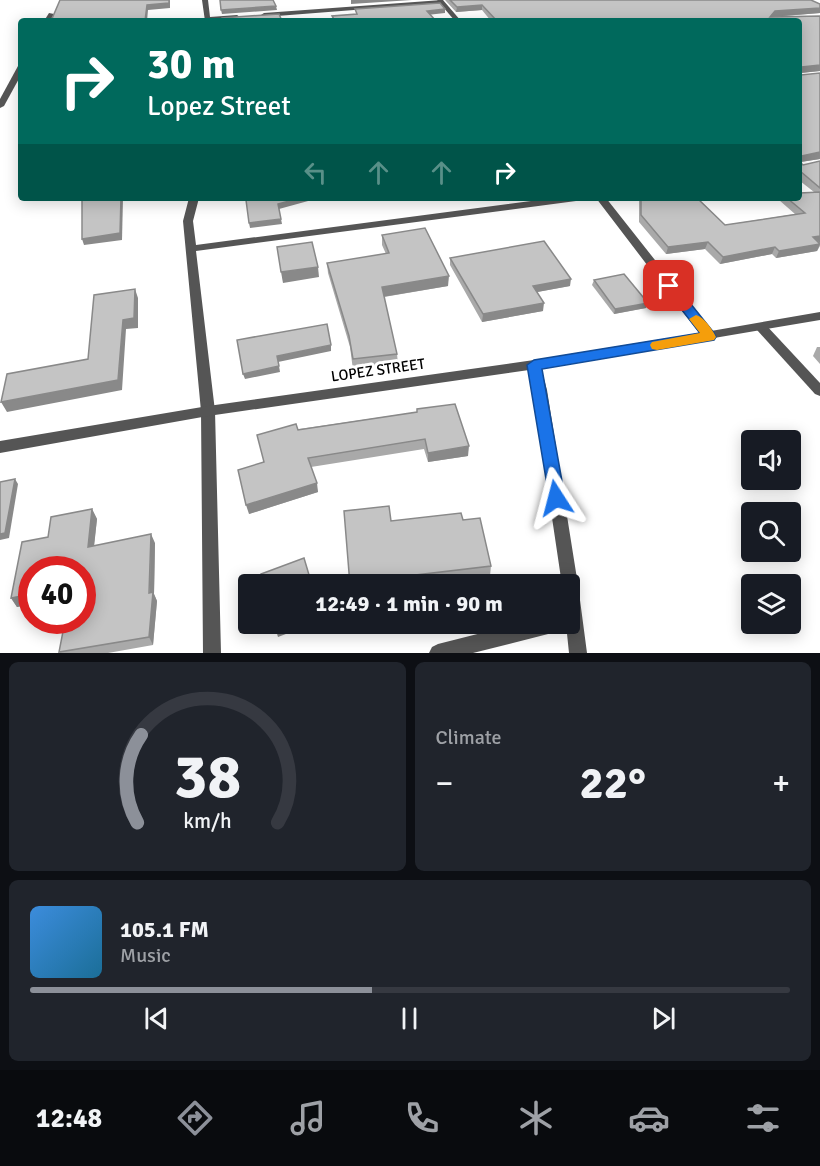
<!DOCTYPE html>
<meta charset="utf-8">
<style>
body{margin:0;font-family:Signika,sans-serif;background:#20242c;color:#f1f3f6;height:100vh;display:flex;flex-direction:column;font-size:22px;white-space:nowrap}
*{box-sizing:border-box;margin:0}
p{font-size:20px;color:#9ea1a6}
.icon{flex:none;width:33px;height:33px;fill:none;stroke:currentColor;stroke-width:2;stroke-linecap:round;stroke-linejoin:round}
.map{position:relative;height:653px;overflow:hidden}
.panel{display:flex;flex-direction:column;gap:9px;padding:9px;background:#0d0f14;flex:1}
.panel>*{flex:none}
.top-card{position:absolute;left:18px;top:18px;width:784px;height:183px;border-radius:6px;box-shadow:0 3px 15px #0003;background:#00695c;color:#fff;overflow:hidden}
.fabs{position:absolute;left:741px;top:430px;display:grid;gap:12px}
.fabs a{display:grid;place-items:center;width:60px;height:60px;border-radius:6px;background:#171b24;box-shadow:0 3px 15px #0003;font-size:30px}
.speed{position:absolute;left:18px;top:556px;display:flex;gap:12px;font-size:30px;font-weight:700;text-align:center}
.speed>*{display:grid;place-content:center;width:78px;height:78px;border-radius:50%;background:#171b24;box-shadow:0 3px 15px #0003;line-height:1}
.speed .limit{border:9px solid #d22;background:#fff;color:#111}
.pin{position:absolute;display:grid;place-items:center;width:51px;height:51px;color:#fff;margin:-26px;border-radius:12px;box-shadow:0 3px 9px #0006}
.me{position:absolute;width:66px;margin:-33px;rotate:351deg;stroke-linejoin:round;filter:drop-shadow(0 0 4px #0008)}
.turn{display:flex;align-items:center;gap:21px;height:126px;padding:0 30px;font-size:27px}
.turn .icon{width:78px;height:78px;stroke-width:2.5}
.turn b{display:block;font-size:42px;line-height:51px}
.lanes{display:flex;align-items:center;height:57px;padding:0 30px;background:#0003;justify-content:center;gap:30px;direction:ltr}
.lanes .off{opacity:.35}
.big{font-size:45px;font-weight:700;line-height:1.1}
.panel .tile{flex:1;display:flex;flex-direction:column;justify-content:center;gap:9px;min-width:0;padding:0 21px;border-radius:9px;background:#20242c}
.panel .dial{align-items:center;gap:0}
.dial svg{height:156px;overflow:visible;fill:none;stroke:#363941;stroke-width:7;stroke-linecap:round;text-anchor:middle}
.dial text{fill:#f1f3f6;stroke:none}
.song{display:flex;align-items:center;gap:18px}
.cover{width:72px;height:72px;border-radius:9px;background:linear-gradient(135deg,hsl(210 70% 55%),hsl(200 70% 35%))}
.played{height:6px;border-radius:3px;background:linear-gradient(90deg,#8c9099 45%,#363941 45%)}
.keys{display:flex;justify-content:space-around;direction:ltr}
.heat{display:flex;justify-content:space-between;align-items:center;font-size:33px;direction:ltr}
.panel .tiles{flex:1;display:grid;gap:9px;grid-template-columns:1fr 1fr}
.tile:last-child{grid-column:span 2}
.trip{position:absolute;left:238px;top:574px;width:342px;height:60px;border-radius:6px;background:#171b24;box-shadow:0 3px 15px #0003;font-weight:700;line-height:60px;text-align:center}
.tab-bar{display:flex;height:96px;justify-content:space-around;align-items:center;background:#090b0e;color:#9ea1a6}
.tab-bar .icon{width:42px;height:42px}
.tab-bar .on{color:#8c9099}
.tab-bar b{font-size:27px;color:#f1f3f6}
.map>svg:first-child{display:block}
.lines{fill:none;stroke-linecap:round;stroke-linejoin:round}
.minor{fill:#555;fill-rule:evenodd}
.tertiary{fill:#555;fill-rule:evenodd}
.wall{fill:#a9a9a9}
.shaded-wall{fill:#898989}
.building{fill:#c4c4c4;stroke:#898989;stroke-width:1.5}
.route{fill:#1a73e8;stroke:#114b97;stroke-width:1.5}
.slow{fill:#f59e0b}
.labels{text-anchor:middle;stroke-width:6;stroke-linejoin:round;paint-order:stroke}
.street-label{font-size:15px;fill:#000;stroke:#fff}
</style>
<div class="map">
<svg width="820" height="653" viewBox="0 0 820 653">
<rect width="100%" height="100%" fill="#fff"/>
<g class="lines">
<g class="minor">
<polygon points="202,0 208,0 210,17 237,15 240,17 205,21"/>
<polygon points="442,0 444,3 264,17 261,15 264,13"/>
<polygon points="49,13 54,14 50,21 44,21"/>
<polygon points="18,66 21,66 21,75 4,106 0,108 0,99"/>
<polygon points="189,198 199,198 193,221 196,245 554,198 581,198 576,201 196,251 215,411 221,653 203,653 201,411 183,221"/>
<polygon points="761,323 765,324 820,383 820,396 815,394 757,330 755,327 757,324"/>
<polygon points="517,624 561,624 558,630 552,633 473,653 429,653 432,647 438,644"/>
</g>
<g class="tertiary">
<polygon points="437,0 443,0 461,21 455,21"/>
<polygon points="596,198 606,198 711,331 820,312 820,320 714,338 709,341 705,340 541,368 547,390 578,585 587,653 569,653 566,624 570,624 570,585 562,585 533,390 529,370 208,416 0,453 0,441 208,406 534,360 699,333"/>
</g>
</g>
<g class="wall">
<polygon points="445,0 811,0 820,4 820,13 773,17 820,16 820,71 801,73 801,75 820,73 820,159 801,162 801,163 803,165 820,161 820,246 817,251 776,258 772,254 720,264 705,249 666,254 639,222 639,198 697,198 725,225 795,214 779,200 780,198 800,198 814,192 800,181 800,21 491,21 482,10 456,12"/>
<polygon points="382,235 448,286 384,297 397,354 398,364 353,370 350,347 328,273 327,263 386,254 382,245"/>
<polygon points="450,258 570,286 537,292 543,311 482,322 450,265"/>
<polygon points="594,280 646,308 614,314 592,285"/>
<polygon points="817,347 820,347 820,364 813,356"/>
<polygon points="417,409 468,456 428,462 424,449 311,467 318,492 249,514 264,462 257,435 417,412"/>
<polygon points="92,509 97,519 94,545 155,543 154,594 157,601 153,645 108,653 60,653 59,652 82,570 32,570 32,604 17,607 11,598 48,537"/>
<polygon points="463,520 491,566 490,576 417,585 350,585 391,521"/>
<polygon points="354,624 380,624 381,629 355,633"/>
</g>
<g class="shaded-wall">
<polygon points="170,0 170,8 148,10 147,21 145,21 147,5"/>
<polygon points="351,0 412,0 351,4"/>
<polygon points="482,5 482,10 456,12 457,7"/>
<polygon points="276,6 277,10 222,14 221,10"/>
<polygon points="820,8 820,13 770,17 775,11"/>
<polygon points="445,9 445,13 427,15 427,11"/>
<polygon points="820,65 820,71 800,73 802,67"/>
<polygon points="820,152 820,159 800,162 801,156"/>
<polygon points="121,198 123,198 122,240 84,245 82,239"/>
<polygon points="300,198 319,198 279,209 278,204"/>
<polygon points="281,219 282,224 250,228 249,223"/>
<polygon points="820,236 820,243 813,237"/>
<polygon points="708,242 705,249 666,254 668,247"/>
<polygon points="820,244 817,251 776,258 779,251"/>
<polygon points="775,247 772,254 720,264 723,257"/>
<polygon points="318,267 319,277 283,283 281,272"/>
<polygon points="449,276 448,286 382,297 382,287"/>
<polygon points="571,279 570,286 532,293 533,286"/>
<polygon points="135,289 138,298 138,328 126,329 122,390 7,412 1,402 118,380 123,320"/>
<polygon points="544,303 543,311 482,322 483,314"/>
<polygon points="648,303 646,308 614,314 615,309"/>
<polygon points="331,345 331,351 278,362 277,356"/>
<polygon points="279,366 280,372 245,379 243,374"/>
<polygon points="469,446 468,456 428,462 428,453"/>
<polygon points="15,479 18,484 9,538 0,540 0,534"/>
<polygon points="317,483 318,492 249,514 246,505"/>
<polygon points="92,509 97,519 93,556 88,547"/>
<polygon points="151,534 155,543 154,594 157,601 153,645 149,637"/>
<polygon points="32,594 32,604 17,607 11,598"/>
<polygon points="285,624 312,624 278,637 275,627"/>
</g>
<g class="building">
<polygon points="60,0 169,0 169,3 147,5 145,21 51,21"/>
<polygon points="220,0 273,0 276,6 221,10"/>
<polygon points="450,0 811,0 820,4 820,8 775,11 770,17 820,16 820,65 802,67 801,75 820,73 820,152 801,156 801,163 803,165 820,161 820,188 800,171 800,21 497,21 482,5 457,7"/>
<polygon points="440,3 445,9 427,11 436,21 335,21 332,16 357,14 355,9"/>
<polygon points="279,14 282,21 222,21 222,18"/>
<polygon points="820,192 820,236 813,237 820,244 779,251 775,247 723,257 708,242 668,247 641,215 641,198 697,198 725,225 805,213 787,198 800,198 800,193"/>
<polygon points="82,198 121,198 120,233 82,239"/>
<polygon points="252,198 300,198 278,204 281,219 249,223 246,200"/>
<polygon points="425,228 449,276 382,287 397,354 353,359 349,336 327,263 389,253 382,235"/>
<polygon points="544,241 571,279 533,286 544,303 483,314 450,258"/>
<polygon points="312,242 318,267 281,272 277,247"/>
<polygon points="624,274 648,303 615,309 594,280"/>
<polygon points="135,289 134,318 123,320 118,380 1,402 7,374 88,359 94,295"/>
<polygon points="327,324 331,345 277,356 279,366 243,374 237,340"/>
<polygon points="455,404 469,446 428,453 425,439 308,458 317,483 246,505 238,470 264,462 257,435 296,424 298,430 417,412 417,409"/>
<polygon points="15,479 5,533 0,534 0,482"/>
<polygon points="389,506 391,521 461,513 463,520 480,518 491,566 399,577 400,585 350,585 344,511"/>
<polygon points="92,509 88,547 151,534 149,593 153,592 149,637 59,652 65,621 82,621 82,570 32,570 32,594 11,598 22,542 48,537 51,517"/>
<polygon points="304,558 312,585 264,585 261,574"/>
<polygon points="275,624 285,624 275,627"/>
</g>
<polygon class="route" points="669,282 674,283 714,333 716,337 714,340 542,369 565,498 563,503 556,506 550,503 527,365 534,360 700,333 663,286"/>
<path class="slow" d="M696,315c8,2 16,14 20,22l-2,3 -57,10 -5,-1 -2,-4 2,-3 48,-9 -11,-14z"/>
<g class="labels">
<g class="street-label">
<text transform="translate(378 370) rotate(-8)" y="5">LOPEZ STREET</text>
</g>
</g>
</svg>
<div class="fabs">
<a><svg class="icon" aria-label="sound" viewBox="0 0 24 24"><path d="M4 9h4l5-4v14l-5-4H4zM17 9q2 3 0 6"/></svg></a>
<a><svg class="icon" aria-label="search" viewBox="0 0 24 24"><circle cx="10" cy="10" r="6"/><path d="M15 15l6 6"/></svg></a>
<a><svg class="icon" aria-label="layers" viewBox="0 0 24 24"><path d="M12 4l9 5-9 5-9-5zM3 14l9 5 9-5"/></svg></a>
</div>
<div class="speed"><div class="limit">40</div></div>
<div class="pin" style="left:669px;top:286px;background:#d93025"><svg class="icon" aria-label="arrive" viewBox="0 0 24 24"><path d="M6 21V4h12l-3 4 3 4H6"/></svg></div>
<svg class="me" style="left:556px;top:498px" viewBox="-20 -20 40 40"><path d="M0-17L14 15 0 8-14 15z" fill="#1a73e8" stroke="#fff" stroke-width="4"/></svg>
<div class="trip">12:49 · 1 min · 90 m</div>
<div class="top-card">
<div class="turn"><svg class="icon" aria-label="right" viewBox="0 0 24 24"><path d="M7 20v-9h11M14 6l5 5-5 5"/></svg><div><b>30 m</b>Lopez Street</div></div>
<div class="lanes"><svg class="icon off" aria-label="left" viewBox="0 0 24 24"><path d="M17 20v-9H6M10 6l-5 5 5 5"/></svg><svg class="icon off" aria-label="ahead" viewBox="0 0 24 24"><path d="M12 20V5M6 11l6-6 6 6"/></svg><svg class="icon off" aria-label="ahead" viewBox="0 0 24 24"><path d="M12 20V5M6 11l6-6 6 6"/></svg><svg class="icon" aria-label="right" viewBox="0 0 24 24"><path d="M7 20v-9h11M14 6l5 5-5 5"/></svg></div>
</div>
</div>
<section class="panel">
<div class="tiles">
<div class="tile dial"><svg viewBox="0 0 100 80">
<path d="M14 69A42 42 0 1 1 86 69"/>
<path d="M14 69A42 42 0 0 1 16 24" stroke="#8c9099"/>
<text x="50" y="56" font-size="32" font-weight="700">38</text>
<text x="50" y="72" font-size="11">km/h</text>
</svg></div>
<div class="tile"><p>Climate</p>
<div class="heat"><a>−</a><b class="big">22°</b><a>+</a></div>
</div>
<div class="tile">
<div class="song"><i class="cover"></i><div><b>105.1 FM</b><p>Music</p></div></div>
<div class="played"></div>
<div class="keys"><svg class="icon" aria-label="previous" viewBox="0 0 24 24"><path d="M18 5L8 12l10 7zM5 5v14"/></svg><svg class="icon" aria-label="pause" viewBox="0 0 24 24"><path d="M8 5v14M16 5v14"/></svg><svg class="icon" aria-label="next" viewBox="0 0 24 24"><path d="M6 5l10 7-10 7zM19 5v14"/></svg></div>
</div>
</div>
</section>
<nav class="tab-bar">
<b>12:48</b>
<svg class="icon on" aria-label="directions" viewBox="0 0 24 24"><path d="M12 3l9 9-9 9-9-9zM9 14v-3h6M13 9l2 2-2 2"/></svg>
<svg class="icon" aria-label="music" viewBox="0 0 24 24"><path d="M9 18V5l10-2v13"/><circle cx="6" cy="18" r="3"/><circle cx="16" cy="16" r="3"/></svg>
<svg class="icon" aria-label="phone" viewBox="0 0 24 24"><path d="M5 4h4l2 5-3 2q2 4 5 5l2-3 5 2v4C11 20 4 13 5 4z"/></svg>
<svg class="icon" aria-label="climate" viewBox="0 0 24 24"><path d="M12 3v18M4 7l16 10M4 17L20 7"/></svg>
<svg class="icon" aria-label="car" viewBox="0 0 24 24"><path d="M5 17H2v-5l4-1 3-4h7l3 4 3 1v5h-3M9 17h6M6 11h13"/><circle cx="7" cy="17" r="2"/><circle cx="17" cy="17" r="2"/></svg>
<svg class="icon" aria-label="filters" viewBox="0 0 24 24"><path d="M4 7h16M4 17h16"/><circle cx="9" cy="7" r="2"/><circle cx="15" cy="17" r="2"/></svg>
</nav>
